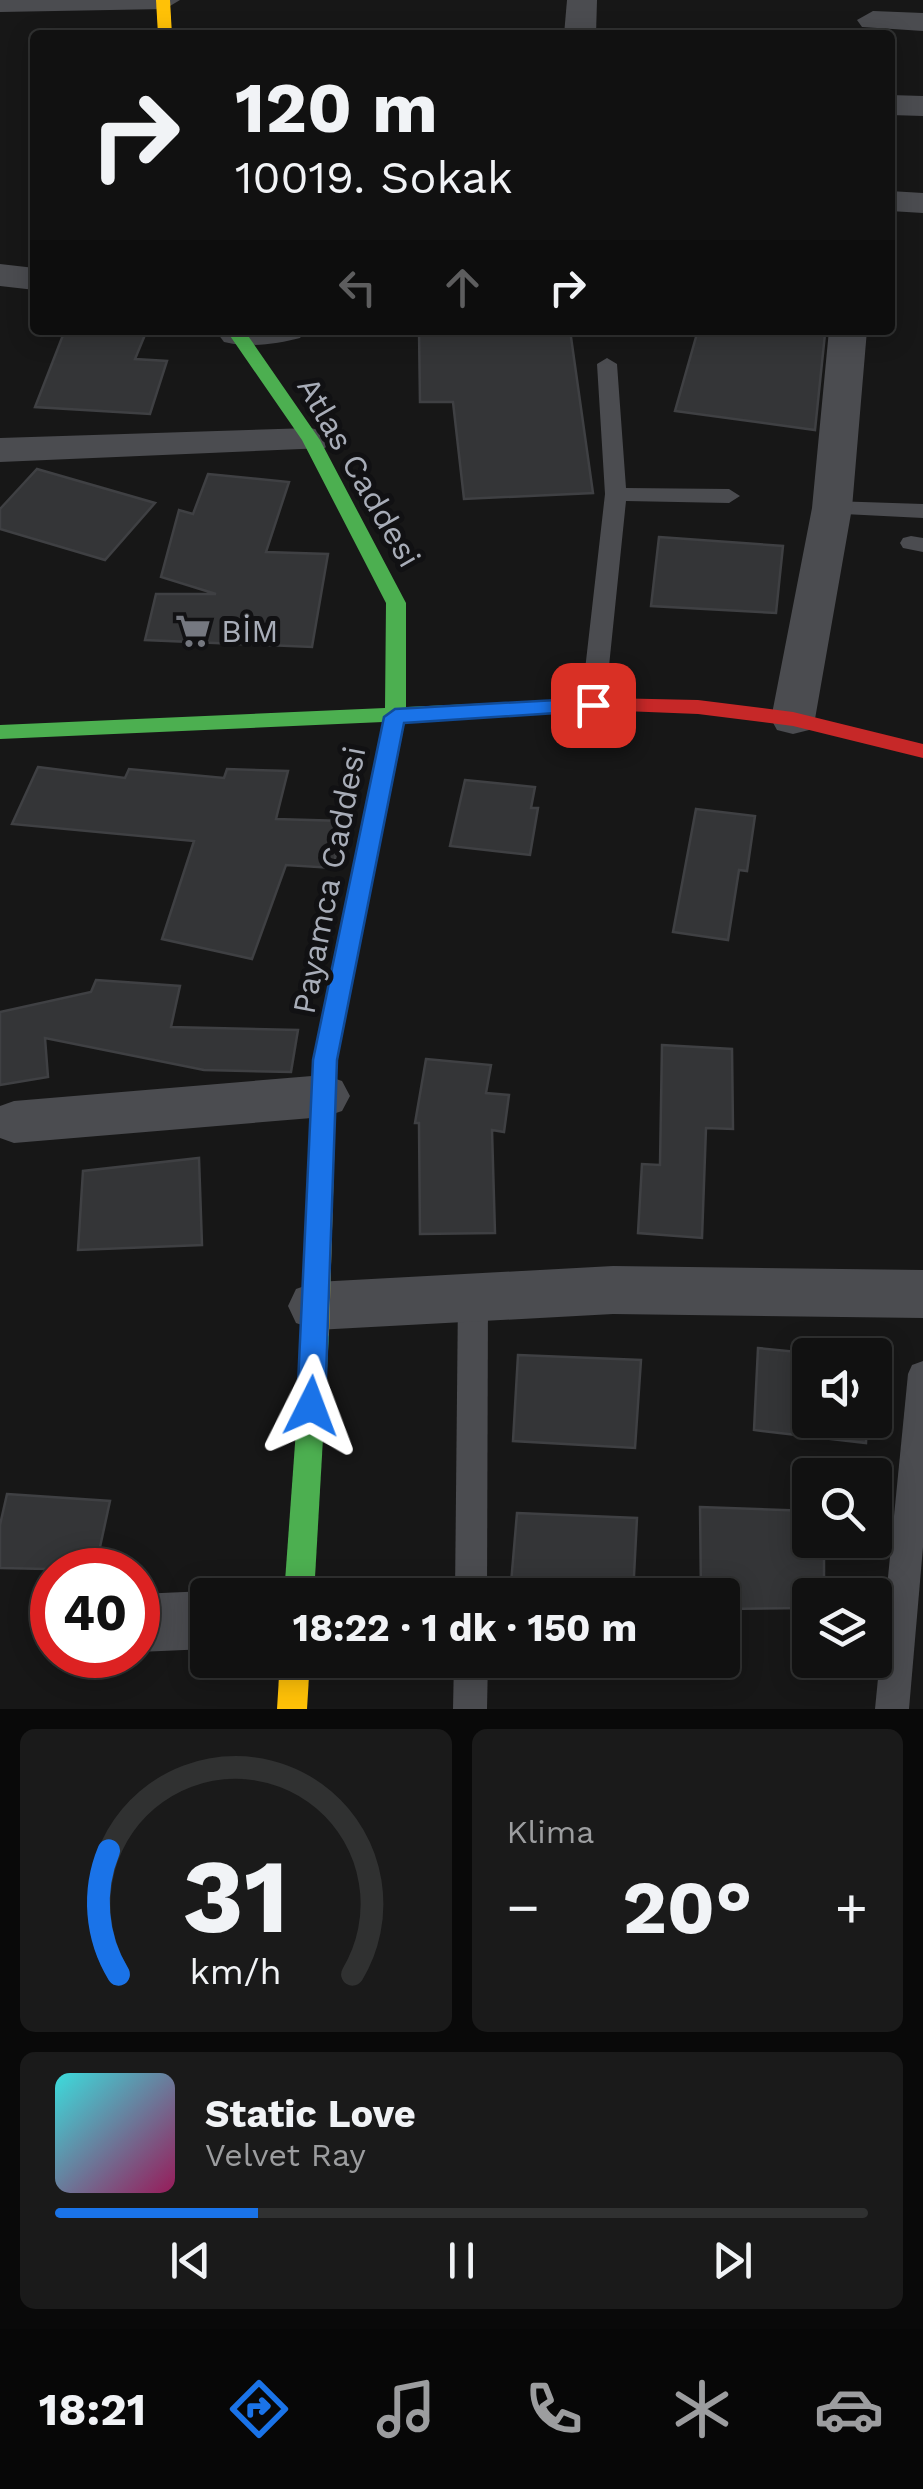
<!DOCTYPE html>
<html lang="tr">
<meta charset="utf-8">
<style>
body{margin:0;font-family:"Work Sans",sans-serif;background:#1a1a1a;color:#f1f3f6;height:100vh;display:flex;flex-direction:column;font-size:38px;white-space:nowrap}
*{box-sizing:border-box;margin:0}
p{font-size:32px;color:#9c9d9f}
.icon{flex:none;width:55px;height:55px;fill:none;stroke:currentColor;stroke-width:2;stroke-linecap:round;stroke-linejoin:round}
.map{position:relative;height:1709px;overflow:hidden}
.drawer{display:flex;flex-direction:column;gap:20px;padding:20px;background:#090909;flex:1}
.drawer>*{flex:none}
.hud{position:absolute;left:30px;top:30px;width:865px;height:305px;border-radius:10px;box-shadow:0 5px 25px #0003,0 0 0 2px #303131;background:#111;color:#f1f3f6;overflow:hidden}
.buttons{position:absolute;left:792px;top:1338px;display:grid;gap:20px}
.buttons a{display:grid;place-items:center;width:100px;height:100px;border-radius:10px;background:#111;box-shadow:0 5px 25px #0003,0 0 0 2px #303131;font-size:50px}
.speed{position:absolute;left:30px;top:1548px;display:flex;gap:20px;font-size:50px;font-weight:700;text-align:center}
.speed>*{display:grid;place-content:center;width:130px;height:130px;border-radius:50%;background:#111;box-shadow:0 5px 25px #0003,0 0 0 2px #303131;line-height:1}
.speed .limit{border:15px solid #d22;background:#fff;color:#111}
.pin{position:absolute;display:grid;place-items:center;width:85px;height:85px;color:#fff;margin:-42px;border-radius:20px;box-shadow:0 5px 15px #0006}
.me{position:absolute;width:110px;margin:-55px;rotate:3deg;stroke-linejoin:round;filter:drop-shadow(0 0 8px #0008)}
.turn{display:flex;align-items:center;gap:35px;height:210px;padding:0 40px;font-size:45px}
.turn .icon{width:130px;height:130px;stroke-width:2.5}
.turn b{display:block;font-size:70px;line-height:85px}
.lanes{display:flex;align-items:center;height:95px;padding:0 40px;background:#0003;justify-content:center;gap:50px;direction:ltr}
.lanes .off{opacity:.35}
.big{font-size:75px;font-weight:700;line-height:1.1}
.drawer .tile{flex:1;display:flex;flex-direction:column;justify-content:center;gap:15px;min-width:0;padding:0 35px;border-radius:15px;background:#1a1a1a}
.drawer .dial{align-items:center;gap:0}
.dial svg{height:260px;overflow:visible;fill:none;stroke:#303131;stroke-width:7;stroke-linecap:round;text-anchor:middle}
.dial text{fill:#f1f3f6;stroke:none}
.song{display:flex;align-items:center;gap:30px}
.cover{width:120px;height:120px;border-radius:15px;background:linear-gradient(135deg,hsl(180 70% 55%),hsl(330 70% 35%))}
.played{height:10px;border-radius:5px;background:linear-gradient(90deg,#1a73e8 25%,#303131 25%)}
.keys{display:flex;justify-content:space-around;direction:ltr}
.heat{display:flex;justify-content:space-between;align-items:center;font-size:55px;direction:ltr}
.drawer .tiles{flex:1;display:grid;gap:20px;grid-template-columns:1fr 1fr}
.tile:last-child{grid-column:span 2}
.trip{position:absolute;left:190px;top:1578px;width:550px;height:100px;border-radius:10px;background:#111;box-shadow:0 5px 25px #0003,0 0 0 2px #303131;font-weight:700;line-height:100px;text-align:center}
.dock{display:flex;height:160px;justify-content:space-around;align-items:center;background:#070707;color:#9c9d9f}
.dock .icon{width:70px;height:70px}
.dock .on{color:#1a73e8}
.dock b{font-size:45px;color:#f1f3f6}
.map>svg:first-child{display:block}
.building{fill:#343537;stroke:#3f4043;stroke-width:2.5}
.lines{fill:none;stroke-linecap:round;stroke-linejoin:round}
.lane{fill:#4b4c50;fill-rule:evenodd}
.street{fill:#4b4c50;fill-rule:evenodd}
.fast{fill:#4caf50;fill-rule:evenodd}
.slow{fill:#ffc107;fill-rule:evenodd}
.jam{fill:#c62828;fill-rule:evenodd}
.route{fill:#1a73e8;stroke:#114b97;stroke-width:2.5}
.labels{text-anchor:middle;stroke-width:10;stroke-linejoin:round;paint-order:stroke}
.street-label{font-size:32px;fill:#a8adb8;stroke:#111113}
.poi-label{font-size:32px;fill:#a8adb8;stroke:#111113;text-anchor:start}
</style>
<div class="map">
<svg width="923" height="1709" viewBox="0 0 923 1709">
<rect width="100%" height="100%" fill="#171717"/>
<g class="building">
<polygon points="65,330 147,330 135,359 167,361 150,414 35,407"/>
<polygon points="419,330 570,330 593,493 464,499 453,402 420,402"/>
<polygon points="698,330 825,334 815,430 675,411"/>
<polygon points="37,469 155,503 105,560 0,529 0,509"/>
<polygon points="208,474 289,482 266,552 328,554 312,647 145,640 156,594 216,594 161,577 179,510 193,514"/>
<polygon points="659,537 783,546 776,613 651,606"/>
<polygon points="38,767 125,778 129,769 224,778 227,769 288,771 276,819 343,821 333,868 286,865 252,959 162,939 194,841 12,824"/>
<polygon points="465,780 535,787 531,808 538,808 530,855 450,846"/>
<polygon points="696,809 755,816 747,871 739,870 728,940 673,932"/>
<polygon points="96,980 180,986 171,1027 298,1030 291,1072 204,1070 45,1038 48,1077 0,1085 0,1012 91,992"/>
<polygon points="662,1045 732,1049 733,1129 706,1128 702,1238 638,1233 642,1164 660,1165"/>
<polygon points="426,1059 491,1065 486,1093 509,1095 504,1132 492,1130 495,1233 420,1234 419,1123 415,1123"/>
<polygon points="199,1158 202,1245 78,1250 83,1171"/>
<polygon points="758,1348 828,1355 810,1355 810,1420 867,1420 866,1443 754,1430"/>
<polygon points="518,1355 641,1360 635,1448 513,1441"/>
<polygon points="7,1494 110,1501 95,1570 0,1568 0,1525"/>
<polygon points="700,1507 810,1511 810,1540 824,1540 824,1595 810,1595 810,1608 722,1609 722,1595 701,1595"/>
<polygon points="517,1513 637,1518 633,1595 510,1595"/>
</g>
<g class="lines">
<g class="lane">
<polygon points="607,358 617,364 626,488 729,489 740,496 729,503 626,501 605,705 593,713 581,705 605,494 597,364"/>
<polygon points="832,501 923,504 923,518 824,513 821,508 824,503"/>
<polygon points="911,536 923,538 923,552 903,548 900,543 903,538"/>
<polygon points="473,1282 483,1286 488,1295 487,1595 455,1595 458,1295 463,1286"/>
<polygon points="923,1361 923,1547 909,1709 875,1709 908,1374 912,1365"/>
<polygon points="454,1660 488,1660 487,1709 453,1709"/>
</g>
<g class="street">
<polygon points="0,0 180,0 165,9 0,12"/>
<polygon points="567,0 597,0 596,35 564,35"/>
<polygon points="873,11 923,13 923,31 862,27 857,20"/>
<polygon points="890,95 923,96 923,116 890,115"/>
<polygon points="890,191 923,193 923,213 890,211"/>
<polygon points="0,264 35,268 35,290 0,286"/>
<path d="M221,330h85l-6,8c-23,6 -53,10 -76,4l-6,-8z"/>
<polygon points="829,330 867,330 852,508 815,719 809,730 793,734 777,730 771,719 812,508"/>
<polygon points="311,428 325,432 331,440 325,448 0,462 0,438"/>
<polygon points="324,1075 342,1081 350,1096 342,1111 324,1117 14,1143 0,1138 0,1106 14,1101"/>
<polygon points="613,1266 923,1270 923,1318 613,1314 316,1330 296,1323 288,1306 296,1289 316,1282"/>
<polygon points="208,1591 219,1595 208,1595 208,1649 138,1652 138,1594"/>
</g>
<g class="fast">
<polygon points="226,330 244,330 320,440 406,603 406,707 606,698 613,700 617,705 613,710 405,721 394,776 383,784 372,776 383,722 0,739 0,725 385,708 386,603 302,440"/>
<polygon points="316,1322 326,1326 329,1334 314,1595 284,1595 303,1334 306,1326"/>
</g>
<g class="slow">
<polygon points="156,0 170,0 172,35 158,35"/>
<polygon points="383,768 394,776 337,1060 329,1334 326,1342 316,1346 306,1342 303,1334 313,1060 372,776"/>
<polygon points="280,1660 310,1660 307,1709 277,1709"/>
</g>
<polygon class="jam" points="606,698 698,700 793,712 923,744 923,758 793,726 698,714 599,710 595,705 599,700"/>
</g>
<polygon class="route" points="593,698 604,705 601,710 404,723 337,1060 325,1406 321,1414 311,1418 301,1414 297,1406 313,1060 384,717 395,709"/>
<defs>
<symbol id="supermarket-bare" viewBox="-9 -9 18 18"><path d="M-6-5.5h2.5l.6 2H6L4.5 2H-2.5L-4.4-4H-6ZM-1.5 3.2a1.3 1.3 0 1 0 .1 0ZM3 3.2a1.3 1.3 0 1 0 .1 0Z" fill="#757880" stroke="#111113" stroke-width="2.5" paint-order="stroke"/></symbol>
</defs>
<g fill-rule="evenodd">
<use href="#supermarket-bare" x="168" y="606" width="50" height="50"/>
</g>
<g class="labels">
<g class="street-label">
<text transform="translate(359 472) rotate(60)" y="11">Atlas Caddesi</text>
<text transform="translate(329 880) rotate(-79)" y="11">Payamca Caddesi</text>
</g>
<g class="poi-label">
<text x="221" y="642">BİM</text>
</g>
</g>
</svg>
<div class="buttons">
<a><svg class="icon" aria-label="sound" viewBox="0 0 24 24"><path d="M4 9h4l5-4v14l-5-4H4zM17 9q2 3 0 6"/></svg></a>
<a><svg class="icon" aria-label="search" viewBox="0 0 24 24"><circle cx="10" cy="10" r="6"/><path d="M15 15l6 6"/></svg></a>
<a><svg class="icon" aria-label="layers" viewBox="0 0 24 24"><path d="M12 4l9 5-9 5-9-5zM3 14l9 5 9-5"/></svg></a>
</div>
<div class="speed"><div class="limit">40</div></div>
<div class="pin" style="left:593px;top:705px;background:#d93025"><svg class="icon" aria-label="arrive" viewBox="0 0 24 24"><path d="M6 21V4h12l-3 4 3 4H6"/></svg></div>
<svg class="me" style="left:311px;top:1406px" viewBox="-20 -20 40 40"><path d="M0-17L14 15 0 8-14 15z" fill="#1a73e8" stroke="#fff" stroke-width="4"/></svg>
<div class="trip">18:22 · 1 dk · 150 m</div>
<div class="hud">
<div class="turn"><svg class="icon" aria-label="right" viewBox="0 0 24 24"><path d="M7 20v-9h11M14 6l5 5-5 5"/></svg><div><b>120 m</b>10019. Sokak</div></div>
<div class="lanes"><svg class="icon off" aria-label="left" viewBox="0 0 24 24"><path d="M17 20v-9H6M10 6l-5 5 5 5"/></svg><svg class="icon off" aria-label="ahead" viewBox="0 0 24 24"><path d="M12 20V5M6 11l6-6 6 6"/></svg><svg class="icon" aria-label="right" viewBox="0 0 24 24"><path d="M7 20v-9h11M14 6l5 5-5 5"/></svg></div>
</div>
</div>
<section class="drawer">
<div class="tiles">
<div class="tile dial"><svg viewBox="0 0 100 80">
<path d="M14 69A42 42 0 1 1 86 69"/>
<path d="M14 69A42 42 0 0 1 11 31" stroke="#1a73e8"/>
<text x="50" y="56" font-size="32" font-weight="700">31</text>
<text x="50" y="72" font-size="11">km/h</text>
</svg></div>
<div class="tile"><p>Klima</p>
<div class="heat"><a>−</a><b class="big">20°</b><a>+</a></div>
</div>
<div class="tile">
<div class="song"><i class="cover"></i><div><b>Static Love</b><p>Velvet Ray</p></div></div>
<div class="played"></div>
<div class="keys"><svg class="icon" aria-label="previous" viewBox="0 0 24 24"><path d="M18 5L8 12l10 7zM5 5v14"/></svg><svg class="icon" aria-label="pause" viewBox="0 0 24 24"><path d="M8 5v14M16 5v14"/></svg><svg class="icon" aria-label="next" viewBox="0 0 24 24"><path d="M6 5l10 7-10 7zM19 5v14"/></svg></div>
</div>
</div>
</section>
<nav class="dock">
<b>18:21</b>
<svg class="icon on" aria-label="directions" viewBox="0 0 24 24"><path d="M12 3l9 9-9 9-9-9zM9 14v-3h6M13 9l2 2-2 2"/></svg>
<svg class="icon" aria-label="music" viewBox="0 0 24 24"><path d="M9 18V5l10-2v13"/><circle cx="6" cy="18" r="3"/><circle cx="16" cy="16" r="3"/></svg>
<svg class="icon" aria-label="phone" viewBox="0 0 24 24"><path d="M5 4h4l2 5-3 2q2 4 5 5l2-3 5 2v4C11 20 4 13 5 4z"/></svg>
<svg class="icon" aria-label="climate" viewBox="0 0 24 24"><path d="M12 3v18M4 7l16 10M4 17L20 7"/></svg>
<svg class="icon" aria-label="car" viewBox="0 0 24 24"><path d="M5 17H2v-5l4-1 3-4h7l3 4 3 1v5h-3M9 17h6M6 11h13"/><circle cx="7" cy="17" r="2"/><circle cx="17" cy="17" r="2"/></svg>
</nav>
